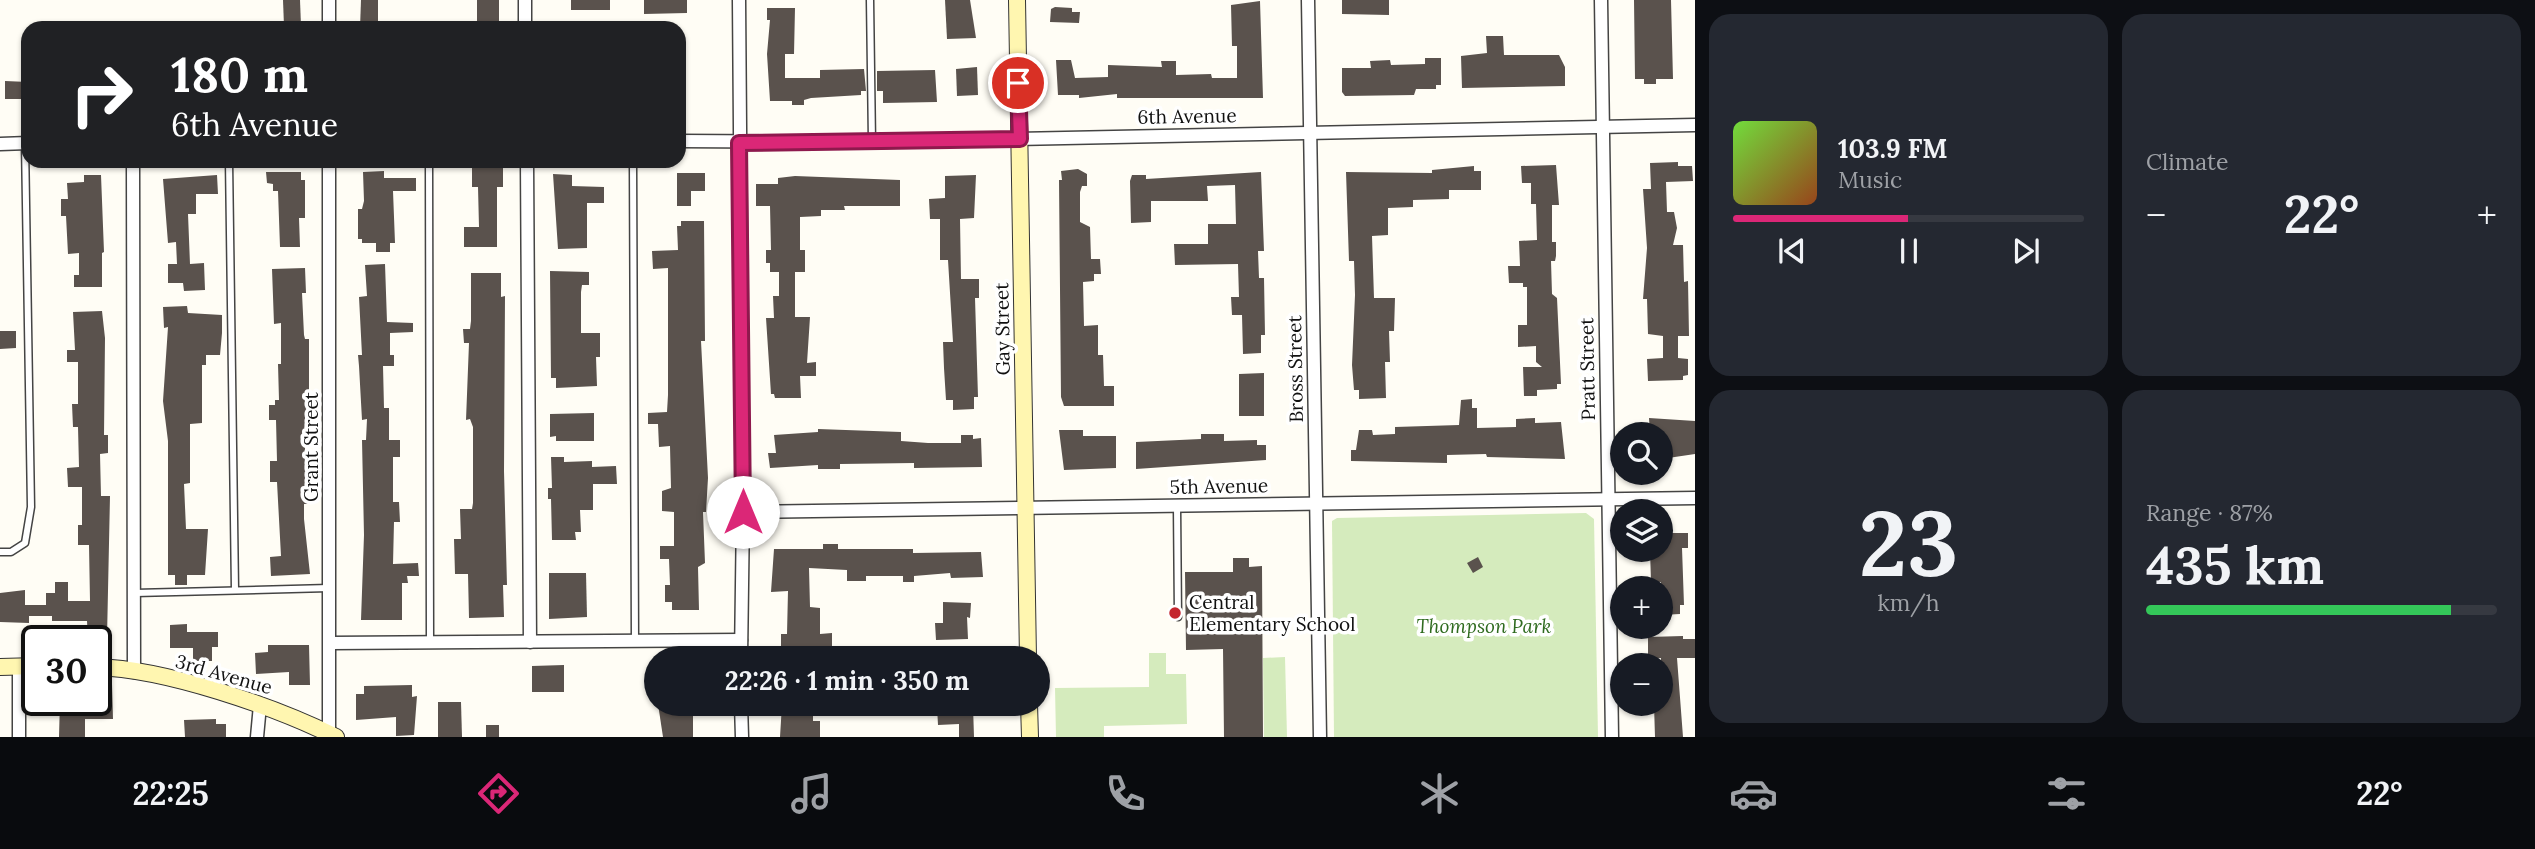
<!DOCTYPE html>
<meta charset="utf-8">
<style>
body{margin:0;font-family:Lora,serif;background:#242831;color:#f1f3f6;height:100vh;display:flex;flex-direction:column;font-size:26px;white-space:nowrap}
*{box-sizing:border-box;margin:0}
p{font-size:23px;color:#9ea1a6}
.icon{flex:none;width:38px;height:38px;fill:none;stroke:currentColor;stroke-width:2;stroke-linecap:round;stroke-linejoin:round}
.map{position:relative;flex:1;overflow:hidden}
.sheet{display:flex;flex-direction:column;gap:14px;padding:14px;background:#0d0f14;width:840px}
.sheet>*{flex:none}
.guide{position:absolute;left:21px;top:21px;width:665px;height:147px;border-radius:21px;box-shadow:0 2px 5px #0004;background:#202124;color:#fff;overflow:hidden}
.tools{position:absolute;left:1610px;top:422px;display:grid;gap:14px}
.tools a{display:grid;place-items:center;width:63px;height:63px;border-radius:50%;background:#171b24;box-shadow:0 2px 5px #0004;font-size:35px}
.speed{position:absolute;left:21px;top:625px;display:flex;gap:14px;font-size:35px;font-weight:700;text-align:center}
.speed>*{display:grid;place-content:center;width:91px;height:91px;border-radius:50%;background:#171b24;box-shadow:0 2px 5px #0004;line-height:1}
.speed .limit{border:4px solid #111;border-radius:10px;background:#fff;color:#111}
.pin{position:absolute;display:grid;place-items:center;width:60px;height:60px;color:#fff;margin:-30px;border:4px solid #fff;border-radius:50%;box-shadow:0 2px 7px #0007}
.me{position:absolute;width:77px;margin:-38px;rotate:0deg;stroke-linejoin:round;filter:drop-shadow(0 0 5px #0008)}
.turn{display:flex;align-items:center;gap:24px;height:147px;padding:0 35px;font-size:32px}
.turn .icon{width:91px;height:91px;stroke-width:2.5}
.turn b{display:block;font-size:49px;line-height:60px}
.big{font-size:52px;font-weight:700;line-height:1.1}
.sheet .tile{flex:1;display:flex;flex-direction:column;justify-content:center;gap:10px;min-width:0;padding:0 24px;border-radius:21px;background:#242831}
.sheet .dial{align-items:center;gap:0}
.dial b{font-size:91px;line-height:1}
.song{display:flex;align-items:center;gap:21px}
.cover{width:84px;height:84px;border-radius:10px;background:linear-gradient(135deg,hsl(100 70% 55%),hsl(20 70% 35%))}
.played{height:7px;border-radius:4px;background:linear-gradient(90deg,#db2777 50%,#363941 50%)}
.keys{display:flex;justify-content:space-around;direction:ltr}
.heat{display:flex;justify-content:space-between;align-items:center;font-size:38px;direction:ltr}
.charge{height:10px;border-radius:5px;background:linear-gradient(90deg,#34c759 87%,#363941 0)}
.sheet .tiles{flex:1;display:grid;gap:14px;grid-template-columns:repeat(2,1fr)}
.trip{position:absolute;left:644px;top:646px;width:406px;height:70px;border-radius:35px;background:#171b24;box-shadow:0 2px 5px #0004;font-weight:700;line-height:70px;text-align:center}
.tab-bar{display:flex;height:112px;justify-content:space-around;align-items:center;background:#090b0e;color:#9ea1a6}
.tab-bar .icon{width:49px;height:49px}
.tab-bar .active{color:#db2777}
.tab-bar b{font-size:32px;color:#f1f3f6}
main{display:flex;flex:1;min-height:0}
.map>svg:first-child{display:block}
.green{fill:#d5ebbd}
.building{fill:#5a524d}
.lines{fill:none;stroke-linecap:round;stroke-linejoin:round}
.lane-casing{stroke:#444;stroke-width:9}
.street-casing{stroke:#444;stroke-width:15}
.secondary-casing{stroke:#333;stroke-width:18}
.lane{stroke:#fff;stroke-width:6}
.street{stroke:#fff;stroke-width:12}
.secondary{stroke:#fff6b0;stroke-width:16}
.route-casing{stroke:#8e194d;stroke-width:18}
.route{stroke:#db2777;stroke-width:12}
.poi-dot{fill:#c4262e;stroke:#fff;stroke-width:2.5}
.labels{text-anchor:middle;stroke-width:7;stroke-linejoin:round;paint-order:stroke}
.street-label{font-size:19px;fill:#111;stroke:#fff}
.poi-label{font-size:19px;fill:#111;stroke:#fff;text-anchor:start}
.park-label{font-size:19px;font-style:italic;fill:#2f6b1f;stroke:#fff}
</style>
<main>
<div class="map">
<svg width="1695" height="737" viewBox="0 0 1695 737">
<rect width="100%" height="100%" fill="#fffdf5"/>
<g class="green">
<polygon points="1586,513 1594,519 1598,737 1334,737 1332,521 1337,518"/>
<polygon points="1149,653 1166,653 1166,674 1186,674 1187,724 1104,726 1104,737 1056,737 1055,688 1149,687"/>
<polygon points="1285,657 1287,737 1264,737 1263,658"/>
</g>
<g class="building">
<polygon points="283,0 300,0 301,26 284,26"/>
<polygon points="361,0 378,0 378,28 360,28"/>
<rect x="477" y="0" width="22" height="28"/>
<rect x="571" y="0" width="39" height="10"/>
<polygon points="644,0 687,0 687,13 644,14"/>
<polygon points="945,0 970,0 976,38 947,39"/>
<polygon points="1342,0 1389,0 1389,15 1342,14"/>
<polygon points="1634,0 1671,0 1673,79 1656,79 1656,84 1644,84 1644,79 1635,79"/>
<polygon points="1260,1 1263,98 1117,98 1117,94 1079,98 1079,95 1058,95 1056,60 1071,60 1075,78 1108,77 1108,65 1162,67 1161,61 1176,61 1176,75 1211,74 1212,78 1237,78 1237,46 1232,46 1231,5"/>
<polygon points="1055,7 1072,8 1072,12 1080,12 1079,23 1050,22 1051,9"/>
<polygon points="767,8 795,8 794,54 785,54 785,78 820,78 820,70 864,69 866,91 861,91 861,95 811,98 804,100 804,105 792,105 792,101 770,101 767,54 770,20 767,20"/>
<polygon points="1486,36 1503,36 1504,55 1559,55 1565,67 1565,86 1462,88 1461,56 1487,53"/>
<polygon points="1425,58 1441,58 1441,85 1436,85 1436,89 1416,89 1414,95 1345,96 1342,92 1342,68 1371,68 1370,61 1390,60 1391,65 1425,64"/>
<polygon points="977,67 978,95 957,96 956,69"/>
<polygon points="935,70 937,102 883,103 883,91 877,91 877,71"/>
<polygon points="5,81 28,82 28,99 5,99"/>
<polygon points="1678,162 1678,166 1692,166 1693,181 1666,182 1667,212 1674,212 1677,228 1673,245 1683,245 1684,282 1688,281 1689,336 1678,336 1678,358 1688,359 1688,375 1683,376 1683,380 1648,381 1647,359 1663,358 1663,336 1648,334 1647,299 1643,299 1647,248 1643,189 1651,189 1650,163"/>
<polygon points="1556,165 1559,205 1552,205 1552,242 1556,242 1556,256 1555,261 1551,261 1552,294 1557,298 1561,384 1557,384 1557,389 1537,390 1537,396 1524,396 1523,367 1542,367 1536,362 1536,346 1518,347 1518,325 1527,325 1527,287 1523,287 1523,283 1509,283 1508,266 1520,266 1519,241 1537,240 1536,204 1531,204 1531,183 1522,183 1521,166"/>
<polygon points="1474,166 1474,171 1481,171 1481,190 1449,190 1449,199 1413,200 1413,207 1388,208 1388,235 1372,236 1374,298 1395,298 1394,331 1389,331 1390,362 1385,362 1386,398 1359,399 1359,390 1354,390 1352,365 1355,295 1354,261 1349,261 1346,172 1432,173 1432,170"/>
<polygon points="472,167 503,167 503,187 497,187 497,247 464,247 464,227 479,227 478,187 472,187"/>
<polygon points="1078,169 1087,174 1087,186 1082,186 1080,192 1080,222 1090,227 1091,259 1100,259 1101,274 1094,274 1094,281 1083,282 1084,326 1098,325 1098,355 1103,355 1104,386 1114,386 1114,406 1064,406 1061,397 1059,180 1062,180 1061,171"/>
<polygon points="384,171 384,178 416,178 416,191 393,191 395,243 390,243 390,252 376,252 376,243 362,243 362,239 358,239 358,209 362,209 364,201 363,172"/>
<polygon points="266,172 301,172 301,180 305,180 305,218 299,218 300,247 280,247 278,191 273,191 273,184 267,183"/>
<polygon points="1261,172 1264,251 1258,251 1259,278 1264,278 1265,335 1261,335 1261,353 1243,354 1242,315 1232,315 1231,297 1239,297 1238,264 1175,265 1174,244 1208,244 1208,224 1236,224 1235,185 1207,186 1208,201 1151,201 1151,222 1131,223 1130,181 1132,175 1146,175 1146,179"/>
<polygon points="677,173 705,173 705,191 691,191 691,206 677,206"/>
<polygon points="553,174 572,175 572,186 604,187 604,203 587,203 587,248 558,249"/>
<polygon points="84,175 101,175 104,252 102,253 102,287 74,287 74,275 79,275 79,253 68,254 66,216 61,216 61,199 68,199 67,183 84,182"/>
<polygon points="217,175 218,194 196,194 196,214 188,214 190,264 204,263 205,290 184,291 183,283 168,283 168,264 177,264 176,242 168,243 163,179"/>
<polygon points="976,175 974,218 960,219 961,279 979,279 979,298 975,298 978,397 974,397 974,409 953,410 953,400 946,400 944,368 943,342 953,342 948,260 940,260 940,219 930,219 929,199 945,198 945,176"/>
<polygon points="795,176 900,180 900,206 844,206 845,210 821,210 821,216 800,217 800,250 805,250 805,272 795,272 795,317 810,317 807,363 816,362 816,376 800,376 801,398 775,398 774,394 771,394 766,318 774,318 773,296 779,296 779,272 770,272 770,263 766,263 766,250 771,250 770,206 756,206 756,184 778,184 778,178"/>
<polygon points="681,221 704,221 705,341 701,341 708,478 706,512 703,512 705,563 698,567 699,610 672,610 672,602 665,602 665,585 670,585 669,559 660,559 660,546 674,546 674,512 662,511 662,491 671,488 670,446 659,447 658,424 648,424 648,413 667,412 668,395 668,268 653,269 652,251 678,250 677,226 681,226"/>
<polygon points="385,264 387,322 413,323 413,332 390,333 390,355 394,355 394,366 383,366 384,408 389,408 389,440 400,440 400,457 393,457 393,502 399,502 400,522 394,522 393,564 418,563 419,576 407,576 408,583 402,583 402,620 361,620 364,535 362,440 366,440 367,419 362,420 359,366 358,355 362,355 359,297 367,296 365,265"/>
<polygon points="305,268 306,293 302,293 304,335 305,339 309,339 309,412 305,412 305,461 309,461 309,504 304,504 304,519 310,574 271,576 270,557 281,556 277,482 270,482 270,461 277,461 276,420 269,420 269,405 275,405 275,400 279,400 278,364 281,364 281,323 274,324 272,269"/>
<polygon points="550,271 589,272 589,285 582,285 581,292 581,333 600,333 600,357 596,357 597,386 556,388 556,378 551,378"/>
<polygon points="471,273 501,273 501,297 505,296 504,471 507,585 503,585 504,617 469,618 468,574 455,574 454,539 461,539 460,509 472,509 473,503 473,427 470,419 466,420 469,343 464,343 463,329 470,329 471,321"/>
<polygon points="187,306 188,313 222,315 222,333 220,355 206,355 206,365 202,365 202,423 190,424 190,483 184,484 186,529 208,529 205,575 187,575 187,585 175,585 175,575 168,575 168,441 163,401 168,327 164,328 163,307"/>
<polygon points="102,311 105,338 104,435 108,435 108,453 100,454 101,496 110,496 107,638 88,639 87,621 52,621 52,616 29,616 29,623 0,622 0,593 25,590 25,605 46,605 46,593 55,593 55,582 68,582 68,601 90,601 89,545 78,545 78,525 82,525 82,487 68,487 67,468 79,467 78,427 73,427 72,404 78,404 78,362 67,362 67,350 75,350 73,312"/>
<polygon points="0,331 16,331 16,348 0,349"/>
<polygon points="1264,373 1264,416 1239,416 1239,374"/>
<polygon points="1472,399 1472,408 1477,408 1477,428 1516,427 1516,419 1535,418 1535,423 1561,422 1565,459 1487,457 1486,454 1447,455 1447,463 1351,461 1351,450 1356,450 1359,430 1372,430 1373,435 1395,434 1395,427 1459,425 1461,400"/>
<polygon points="594,413 594,441 556,441 556,436 550,437 550,414"/>
<polygon points="1649,418 1695,421 1695,454 1668,458 1668,453 1661,453 1661,434 1650,434"/>
<polygon points="818,429 901,432 901,441 928,443 961,443 961,435 973,435 973,439 981,438 982,467 914,468 914,463 840,464 840,469 818,469 818,465 770,468 768,453 776,453 774,435 818,432"/>
<polygon points="1059,430 1083,430 1083,436 1116,436 1116,468 1064,470"/>
<polygon points="1201,434 1224,434 1224,441 1257,440 1257,445 1266,445 1266,460 1136,469 1136,442 1201,439"/>
<polygon points="551,457 564,457 564,462 592,461 592,467 616,466 617,484 593,484 593,510 580,510 581,532 575,532 576,540 552,540 551,499 548,499 548,488 552,488"/>
<polygon points="1661,533 1688,533 1688,548 1682,548 1684,605 1680,605 1680,614 1661,615 1661,582 1651,582 1650,550 1661,550"/>
<polygon points="823,544 838,544 838,549 913,549 913,553 981,552 983,577 951,578 950,573 914,576 914,582 903,582 903,576 866,576 866,581 847,581 847,570 809,568 810,607 820,608 820,634 832,633 832,658 788,658 788,651 781,651 781,634 787,634 788,591 771,592 774,549 823,549"/>
<polygon points="1478,557 1483,567 1473,573 1467,563"/>
<polygon points="1233,558 1249,558 1249,567 1262,566 1263,737 1224,737 1223,649 1186,650 1185,572 1233,572"/>
<polygon points="549,573 586,573 587,617 549,619"/>
<polygon points="943,602 971,603 970,618 967,617 968,639 936,640 935,623 943,623"/>
<polygon points="187,624 187,632 218,632 218,647 212,647 212,661 193,661 193,648 170,648 170,625"/>
<polygon points="1683,636 1683,639 1695,639 1695,658 1677,658 1683,737 1655,737 1654,705 1661,704 1661,658 1648,659 1648,637"/>
<polygon points="268,645 309,645 310,685 289,685 289,672 256,674 255,653 268,652"/>
<polygon points="564,665 564,692 532,692 532,666"/>
<polygon points="97,684 112,684 113,719 85,719 85,737 59,737 60,700 98,700"/>
<polygon points="412,685 412,697 417,696 414,735 396,736 396,717 356,720 356,694 364,694 364,686"/>
<polygon points="438,702 461,702 462,737 438,737"/>
<polygon points="658,704 693,704 693,737 663,737"/>
<polygon points="782,704 813,704 813,721 820,721 820,737 780,737"/>
<polygon points="973,706 974,737 959,737 959,724 938,725 937,707"/>
<polygon points="216,719 216,724 226,724 226,737 185,737 184,720"/>
<rect x="486" y="725" width="13" height="12"/>
</g>
<g class="lines">
<defs>
<g id="lane">
<polyline points="870,0 872,142"/>
<polyline points="229,161 235,590"/>
<polyline points="429,161 430,643"/>
<polyline points="633,161 635,641"/>
<polyline points="1177,506 1178,617"/>
<polyline points="0,552 11,552 25,543 31,507 25,143"/>
<polyline points="135,593 329,588"/>
</g>
<g id="street">
<polyline points="329,0 329,28"/>
<polyline points="525,0 525,28"/>
<polyline points="739,0 743,512 741,658"/>
<polyline points="1308,0 1320,737"/>
<polyline points="1601,0 1612,737"/>
<polyline points="679,141 872,142 1695,125"/>
<polyline points="0,144 28,143"/>
<polyline points="133,161 134,672"/>
<polyline points="329,161 329,734"/>
<polyline points="527,161 530,642"/>
<polyline points="743,512 1695,498"/>
<polyline points="331,643 741,640"/>
<polyline points="741,704 742,737"/>
<polyline points="19,737 19,667"/>
<polyline points="257,737 260,705"/>
</g>
<g id="secondary">
<polyline points="1017,0 1028,658"/>
<polyline points="0,667 37,666"/>
<path d="M96,667c70,2 177,39 240,70"/>
<polyline points="1029,704 1030,737"/>
</g>
</defs>
<use href="#lane" class="lane-casing"/>
<use href="#street" class="street-casing"/>
<use href="#secondary" class="secondary-casing"/>
<use href="#lane" class="lane"/>
<use href="#street" class="street"/>
<use href="#secondary" class="secondary"/>
</g>
<g class="lines">
<defs>
<polyline id="route" points="743,512 739,143 1020,139 1018,83"/>
</defs>
<use href="#route" class="route-casing"/>
<use href="#route" class="route"/>
</g>
<circle class="poi-dot" cx="1175" cy="613" r="7"/>
<g class="labels">
<g class="street-label">
<text transform="translate(1187 116) rotate(-1)" y="7">6th Avenue</text>
<text transform="translate(1002 329) rotate(-91)" y="7">Gay Street</text>
<text transform="translate(1295 369) rotate(-91)" y="7">Bross Street</text>
<text transform="translate(1587 369) rotate(-91)" y="7">Pratt Street</text>
<text transform="translate(311 447) rotate(-90)" y="7">Grant Street</text>
<text transform="translate(1219 486) rotate(-1)" y="7">5th Avenue</text>
<text transform="translate(224 674) rotate(16)" y="7">3rd Avenue</text>
</g>
<g class="poi-label">
<text x="1189" y="609">Central<tspan x="1189" dy="22">Elementary School</tspan></text>
</g>
<g class="park-label">
<text x="1484" y="633">Thompson Park</text>
</g>
</g>
</svg>
<div class="tools">
<a><svg class="icon" aria-label="search" viewBox="0 0 24 24"><circle cx="10" cy="10" r="6"/><path d="M15 15l6 6"/></svg></a>
<a><svg class="icon" aria-label="layers" viewBox="0 0 24 24"><path d="M12 4l9 5-9 5-9-5zM3 14l9 5 9-5"/></svg></a>
<a>+</a>
<a>−</a>
</div>
<div class="speed"><div class="limit">30</div></div>
<div class="pin" style="left:1018px;top:83px;background:#d93025"><svg class="icon" aria-label="arrive" viewBox="0 0 24 24"><path d="M6 21V4h12l-3 4 3 4H6"/></svg></div>
<svg class="me" style="left:743px;top:512px" viewBox="-20 -20 40 40"><circle r="19" fill="#fff"/><path d="M0-13L10 11 0 6-10 11z" fill="#db2777"/></svg>
<div class="trip">22:26 · 1 min · 350 m</div>
<div class="guide">
<div class="turn"><svg class="icon" aria-label="right" viewBox="0 0 24 24"><path d="M7 20v-9h11M14 6l5 5-5 5"/></svg><div><b>180 m</b>6th Avenue</div></div>
</div>
</div>
<section class="sheet">
<div class="tiles">
<div class="tile">
<div class="song"><i class="cover"></i><div><b>103.9 FM</b><p>Music</p></div></div>
<div class="played"></div>
<div class="keys"><svg class="icon" aria-label="previous" viewBox="0 0 24 24"><path d="M18 5L8 12l10 7zM5 5v14"/></svg><svg class="icon" aria-label="pause" viewBox="0 0 24 24"><path d="M8 5v14M16 5v14"/></svg><svg class="icon" aria-label="next" viewBox="0 0 24 24"><path d="M6 5l10 7-10 7zM19 5v14"/></svg></div>
</div>
<div class="tile"><p>Climate</p>
<div class="heat"><a>−</a><b class="big">22°</b><a>+</a></div>
</div>
<div class="tile dial"><b>23</b><p>km/h</p></div>
<div class="tile"><p>Range · 87%</p><b class="big">435 km</b><div class="charge"></div></div>
</div>
</section>
</main>
<nav class="tab-bar">
<b>22:25</b>
<svg class="icon active" aria-label="directions" viewBox="0 0 24 24"><path d="M12 3l9 9-9 9-9-9zM9 14v-3h6M13 9l2 2-2 2"/></svg>
<svg class="icon" aria-label="music" viewBox="0 0 24 24"><path d="M9 18V5l10-2v13"/><circle cx="6" cy="18" r="3"/><circle cx="16" cy="16" r="3"/></svg>
<svg class="icon" aria-label="phone" viewBox="0 0 24 24"><path d="M5 4h4l2 5-3 2q2 4 5 5l2-3 5 2v4C11 20 4 13 5 4z"/></svg>
<svg class="icon" aria-label="climate" viewBox="0 0 24 24"><path d="M12 3v18M4 7l16 10M4 17L20 7"/></svg>
<svg class="icon" aria-label="car" viewBox="0 0 24 24"><path d="M5 17H2v-5l4-1 3-4h7l3 4 3 1v5h-3M9 17h6M6 11h13"/><circle cx="7" cy="17" r="2"/><circle cx="17" cy="17" r="2"/></svg>
<svg class="icon" aria-label="filters" viewBox="0 0 24 24"><path d="M4 7h16M4 17h16"/><circle cx="9" cy="7" r="2"/><circle cx="15" cy="17" r="2"/></svg>
<b>22°</b>
</nav>
